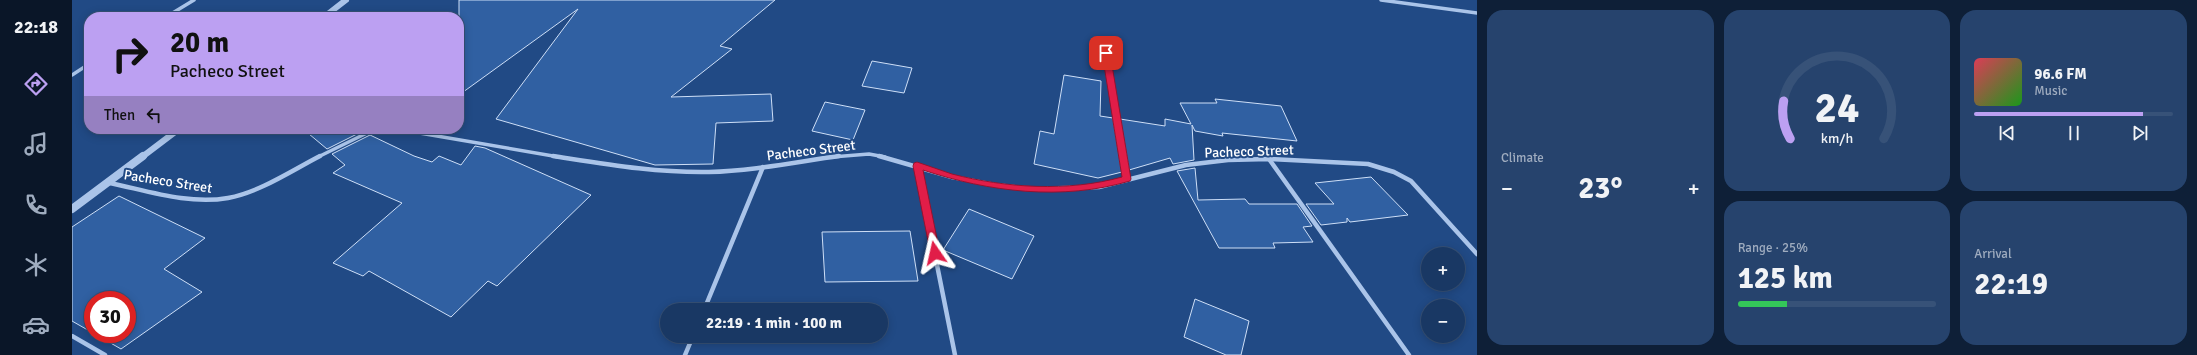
<!DOCTYPE html>
<meta charset="utf-8">
<style>
body{margin:0;font-family:Signika,sans-serif;background:#26436d;color:#f1f3f6;height:100vh;display:flex;flex-direction:column;font-size:15px;white-space:nowrap}
*{box-sizing:border-box;margin:0}
p{font-size:13px;color:#9facbf}
.icon{flex:none;width:22px;height:22px;fill:none;stroke:currentColor;stroke-width:2;stroke-linecap:round;stroke-linejoin:round}
.map{position:relative;flex:1;overflow:hidden}
.details{display:flex;flex-direction:column;gap:10px;padding:10px;background:#0e1f37;width:720px}
.details>*{flex:none}
.top-card{position:absolute;left:12px;top:12px;width:380px;height:122px;border-radius:16px;box-shadow:0 2px 10px #0003,0 0 0 1px #375278;background:#bca0f2;color:#111;overflow:hidden}
.buttons{position:absolute;left:1349px;top:247px;display:grid;gap:8px}
.buttons a{display:grid;place-items:center;width:44px;height:44px;border-radius:50%;background:#193864;box-shadow:0 2px 10px #0003,0 0 0 1px #375278;font-size:20px}
.speed{position:absolute;left:12px;top:291px;display:flex;gap:8px;font-size:20px;font-weight:700;text-align:center}
.speed>*{display:grid;place-content:center;width:52px;height:52px;border-radius:50%;background:#193864;box-shadow:0 2px 10px #0003,0 0 0 1px #375278;line-height:1}
.speed .limit{border:6px solid #d22;background:#fff;color:#111}
.pin{position:absolute;display:grid;place-items:center;width:34px;height:34px;color:#fff;margin:-17px;border-radius:8px;box-shadow:0 2px 6px #0006}
.me{position:absolute;width:44px;margin:-22px;rotate:349deg;stroke-linejoin:round;filter:drop-shadow(0 0 3px #0008)}
.turn{display:flex;align-items:center;gap:14px;height:84px;padding:0 20px;font-size:18px}
.turn .icon{width:52px;height:52px;stroke-width:2.5}
.turn b{display:block;font-size:28px;line-height:34px}
.then{display:flex;align-items:center;height:38px;padding:0 20px;background:#0003;gap:8px;font-size:15px}
.big{font-size:30px;font-weight:700;line-height:1.1}
.details .card{flex:1;display:flex;flex-direction:column;justify-content:center;gap:6px;min-width:0;padding:0 14px;border-radius:16px;background:#26436d}
.details .dial{align-items:center;gap:0}
.dial svg{height:104px;overflow:visible;fill:none;stroke:#375278;stroke-width:7;stroke-linecap:round;text-anchor:middle}
.dial text{fill:#f1f3f6;stroke:none}
.song{display:flex;align-items:center;gap:12px}
.cover{width:48px;height:48px;border-radius:6px;background:linear-gradient(135deg,hsl(350 70% 55%),hsl(120 70% 35%))}
.played{height:4px;border-radius:2px;background:linear-gradient(90deg,#bca0f2 85%,#375278 85%)}
.keys{display:flex;justify-content:space-around;direction:ltr}
.heat{display:flex;justify-content:space-between;align-items:center;font-size:22px;direction:ltr}
.charge{height:6px;border-radius:3px;background:linear-gradient(90deg,#34c759 25%,#375278 0)}
.details .tiles{flex:1;display:grid;gap:10px;grid-template-columns:repeat(3,1fr)}
.card:first-child{grid-row:span 2}
.trip{position:absolute;left:588px;top:303px;width:228px;height:40px;border-radius:20px;background:#193864;box-shadow:0 2px 10px #0003,0 0 0 1px #375278;font-weight:700;line-height:40px;text-align:center}
main{display:flex;flex:1;min-height:0}
.menu{display:flex;flex-direction:column;width:72px;justify-content:space-around;align-items:center;background:#0a1628;color:#9facbf}
.menu .icon{width:28px;height:28px}
.menu .current{color:#bca0f2}
.menu b{font-size:18px;color:#f1f3f6}
.map>svg:first-child{display:block}
.building{fill:#3060a2;stroke:#cedff7}
.lines{fill:none;stroke-linecap:round;stroke-linejoin:round}
.minor-far1{stroke:#aac4e9;stroke-width:3.5}
.minor{stroke:#aac4e9;stroke-width:4.5}
.tertiary-far1{stroke:#aac4e9;stroke-width:6}
.tertiary{stroke:#aac4e9;stroke-width:8}
.route{fill:#e11d48;stroke:#92132f}
.labels{text-anchor:middle;stroke-width:4;stroke-linejoin:round;paint-order:stroke}
.street-label{font-size:14px;fill:#fff;stroke:#214a85}
</style>
<main>
<nav class="menu">
<b>22:18</b>
<svg class="icon current" aria-label="directions" viewBox="0 0 24 24"><path d="M12 3l9 9-9 9-9-9zM9 14v-3h6M13 9l2 2-2 2"/></svg>
<svg class="icon" aria-label="music" viewBox="0 0 24 24"><path d="M9 18V5l10-2v13"/><circle cx="6" cy="18" r="3"/><circle cx="16" cy="16" r="3"/></svg>
<svg class="icon" aria-label="phone" viewBox="0 0 24 24"><path d="M5 4h4l2 5-3 2q2 4 5 5l2-3 5 2v4C11 20 4 13 5 4z"/></svg>
<svg class="icon" aria-label="climate" viewBox="0 0 24 24"><path d="M12 3v18M4 7l16 10M4 17L20 7"/></svg>
<svg class="icon" aria-label="car" viewBox="0 0 24 24"><path d="M5 17H2v-5l4-1 3-4h7l3 4 3 1v5h-3M9 17h6M6 11h13"/><circle cx="7" cy="17" r="2"/><circle cx="17" cy="17" r="2"/></svg>
</nav>
<div class="map">
<svg width="1405" height="355" viewBox="0 0 1405 355">
<rect width="100%" height="100%" fill="#214a85"/>
<g class="building">
<polygon points="387,0 703,0 648,46 660,49 599,97 699,94 701,121 644,123 641,164 583,165 424,119 506,9 387,95"/>
<polygon points="800,61 840,68 832,93 790,86"/>
<polygon points="992,75 1029,81 1028,116 1041,118 1050,172 1026,178 962,164 968,131 982,134"/>
<polygon points="1143,99 1209,106 1225,141 1150,133 1151,136 1123,131 1120,125 1122,160 1101,164 1098,158 1057,170 1048,119 1093,126 1093,119 1119,124 1108,103 1145,103"/>
<polygon points="753,102 793,110 781,140 740,131"/>
<polygon points="231,129 286,129 291,131 255,149"/>
<polygon points="298,135 342,156 360,162 367,156 389,165 403,146 413,148 519,195 425,286 416,281 379,317 297,271 291,276 261,263 330,203 261,173 273,165 260,154"/>
<polygon points="1123,168 1126,200 1173,199 1177,204 1225,204 1240,226 1231,227 1241,242 1201,243 1203,248 1147,248 1105,171"/>
<polygon points="1299,177 1336,215 1278,222 1275,218 1275,222 1249,225 1234,204 1262,204 1243,183"/>
<polygon points="47,196 133,238 92,269 130,292 49,349 23,334 55,334 55,300 21,300 21,333 0,321 0,227"/>
<polygon points="897,209 962,236 940,279 871,250"/>
<polygon points="838,231 846,281 753,282 750,232"/>
<polygon points="1123,299 1177,321 1169,355 1154,355 1112,337"/>
</g>
<g class="lines">
<g class="minor-far1">
<polyline points="1309,0 1405,13"/>
<polyline points="94,17 122,0"/>
<polyline points="1031,38 1051,157"/>
<polyline points="0,75 17,64"/>
<polyline points="324,129 487,157"/>
<polyline points="246,157 303,129"/>
<polyline points="760,157 797,154 813,157"/>
</g>
<g class="minor">
<path d="M481,156c52,8 103,17 156,16 43,-1 87,-10 130,-16"/>
<polyline points="807,156 880,177 923,185 961,189 1027,187 1114,165 1156,160 1197,159 1296,164 1322,172 1339,181 1405,254"/>
<polyline points="1051,156 1055,179"/>
<polyline points="1197,159 1337,355"/>
<polyline points="845,165 883,355"/>
<path d="M38,183c38,8 79,22 118,15 32,-6 63,-27 92,-42"/>
<polyline points="632,310 691,167"/>
<polyline points="0,336 33,355"/>
<polyline points="613,355 621,336"/>
</g>
<g class="tertiary-far1">
<polyline points="252,17 274,0"/>
<polyline points="70,157 107,129"/>
</g>
<polyline class="tertiary" points="0,209 71,156"/>
</g>
<path class="route" d="M1034,51l4,2 21,126 -1,2c-68,20 -141,11 -207,-11l17,83 -2,3h-7l-18,-90 1,-3 3,-1c12,4 23,8 35,12 54,14 116,18 170,3l-20,-124z"/>
<g class="labels">
<g class="street-label">
<text transform="translate(739 150) rotate(-7)" y="5">Pacheco Street</text>
<text transform="translate(1177 151) rotate(-2)" y="5">Pacheco Street</text>
<text transform="translate(96 181) rotate(9)" y="5">Pacheco Street</text>
</g>
</g>
</svg>
<div class="buttons">
<a>+</a>
<a>−</a>
</div>
<div class="speed"><div class="limit">30</div></div>
<div class="pin" style="left:1034px;top:53px;background:#d93025"><svg class="icon" aria-label="arrive" viewBox="0 0 24 24"><path d="M6 21V4h12l-3 4 3 4H6"/></svg></div>
<svg class="me" style="left:863px;top:253px" viewBox="-20 -20 40 40"><path d="M0-17L14 15 0 8-14 15z" fill="#e11d48" stroke="#fff" stroke-width="4"/></svg>
<div class="trip">22:19 · 1 min · 100 m</div>
<div class="top-card">
<div class="turn"><svg class="icon" aria-label="right" viewBox="0 0 24 24"><path d="M7 20v-9h11M14 6l5 5-5 5"/></svg><div><b>20 m</b>Pacheco Street</div></div>
<div class="then">Then<svg class="icon" aria-label="left" viewBox="0 0 24 24"><path d="M17 20v-9H6M10 6l-5 5 5 5"/></svg></div>
</div>
</div>
<section class="details">
<div class="tiles">
<div class="card"><p>Climate</p>
<div class="heat"><a>−</a><b class="big">23°</b><a>+</a></div>
</div>
<div class="card dial"><svg viewBox="0 0 100 80">
<path d="M14 69A42 42 0 1 1 86 69"/>
<path d="M14 69A42 42 0 0 1 9 40" stroke="#bca0f2"/>
<text x="50" y="56" font-size="32" font-weight="700">24</text>
<text x="50" y="72" font-size="11">km/h</text>
</svg></div>
<div class="card">
<div class="song"><i class="cover"></i><div><b>96.6 FM</b><p>Music</p></div></div>
<div class="played"></div>
<div class="keys"><svg class="icon" aria-label="previous" viewBox="0 0 24 24"><path d="M18 5L8 12l10 7zM5 5v14"/></svg><svg class="icon" aria-label="pause" viewBox="0 0 24 24"><path d="M8 5v14M16 5v14"/></svg><svg class="icon" aria-label="next" viewBox="0 0 24 24"><path d="M6 5l10 7-10 7zM19 5v14"/></svg></div>
</div>
<div class="card"><p>Range · 25%</p><b class="big">125 km</b><div class="charge"></div></div>
<div class="card"><p>Arrival</p><b class="big">22:19</b></div>
</div>
</section>
</main>
